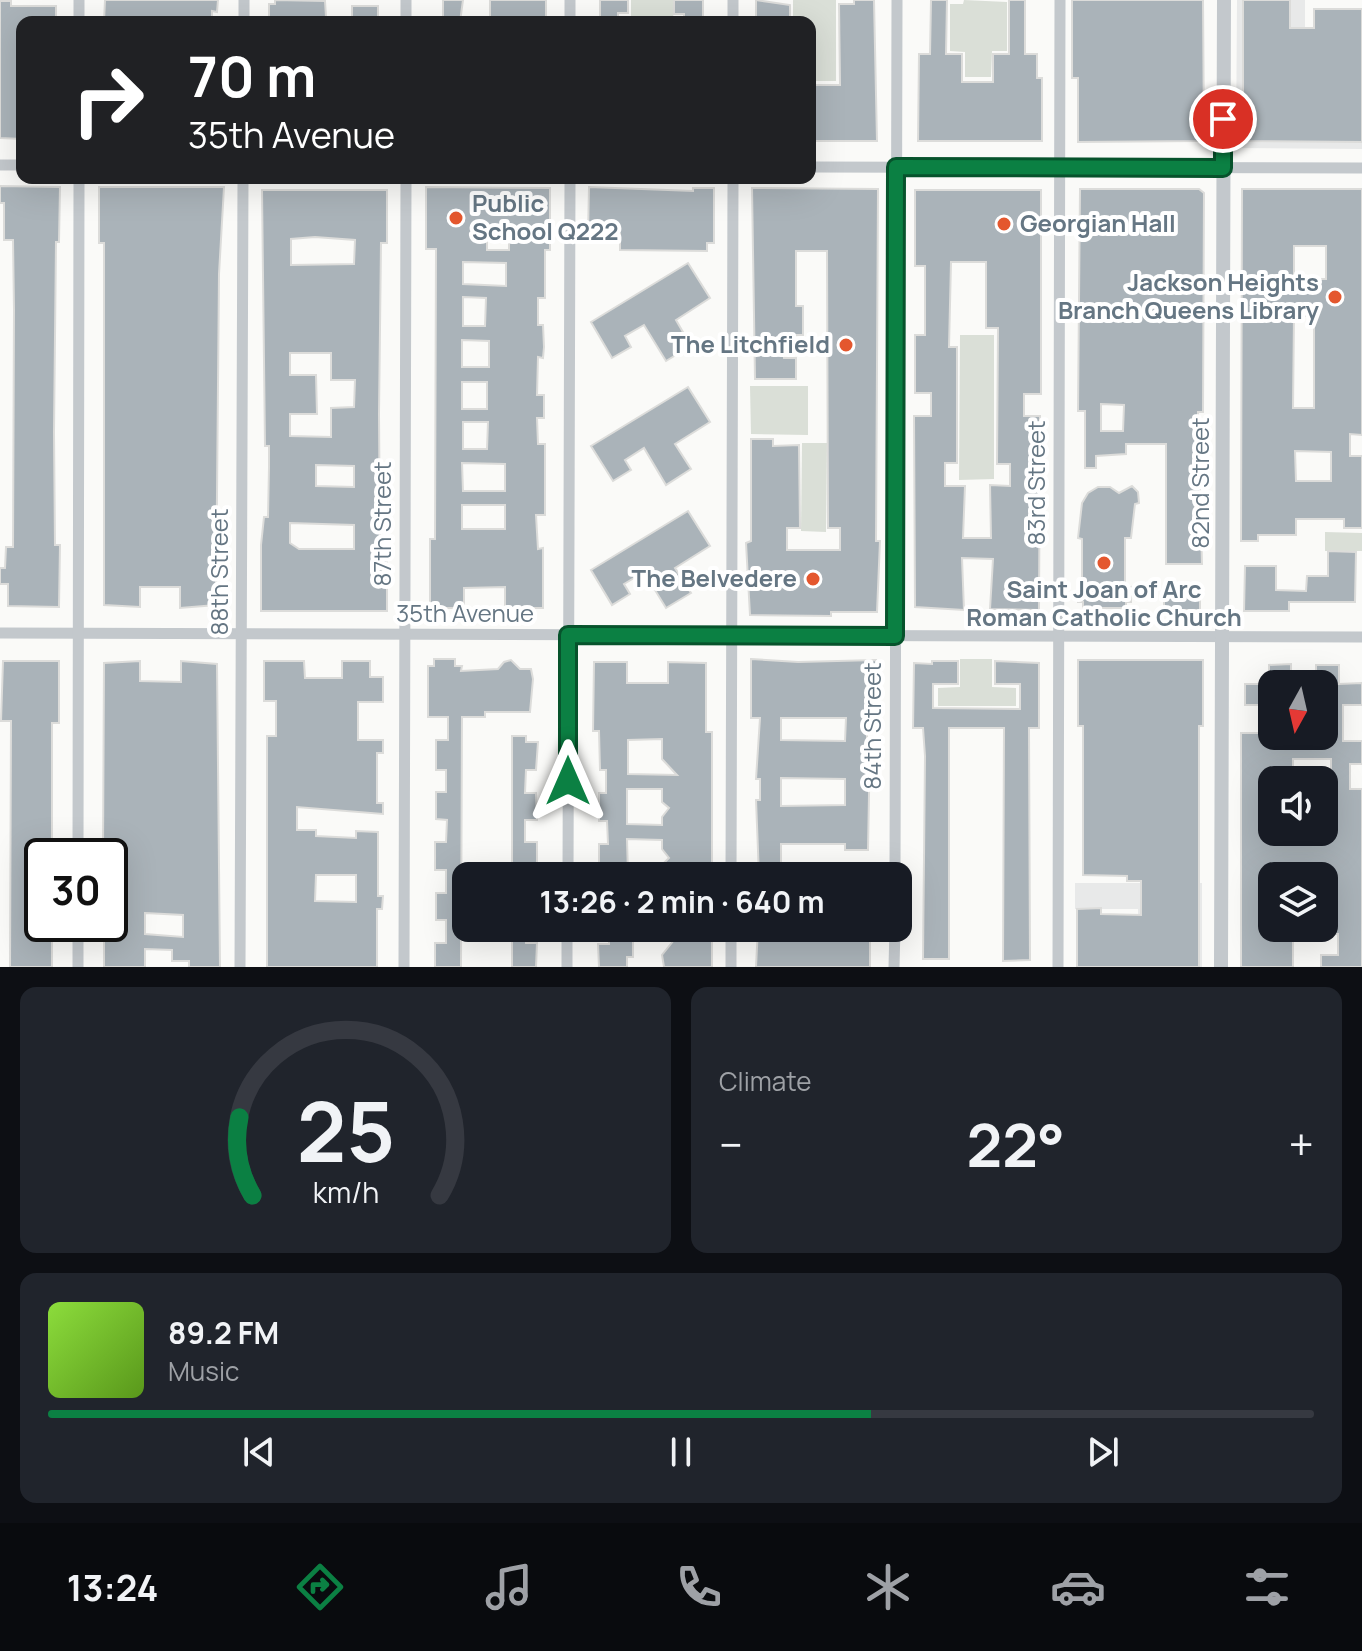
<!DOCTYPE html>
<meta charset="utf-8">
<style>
body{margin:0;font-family:Manrope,sans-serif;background:#20242c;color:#f1f3f6;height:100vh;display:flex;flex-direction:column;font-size:30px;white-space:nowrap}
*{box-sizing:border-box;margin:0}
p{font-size:26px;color:#9ea1a6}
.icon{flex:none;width:44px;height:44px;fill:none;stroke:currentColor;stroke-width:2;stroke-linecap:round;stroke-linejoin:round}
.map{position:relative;height:967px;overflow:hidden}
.drawer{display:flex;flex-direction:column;gap:20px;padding:20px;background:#0d0f14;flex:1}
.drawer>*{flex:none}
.hud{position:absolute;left:16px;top:16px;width:800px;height:168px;border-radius:16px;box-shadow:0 8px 32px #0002;background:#202124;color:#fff;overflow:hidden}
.needle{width:52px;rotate:188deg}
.fabs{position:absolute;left:1258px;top:670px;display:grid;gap:16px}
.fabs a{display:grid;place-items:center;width:80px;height:80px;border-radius:16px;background:#171b24;box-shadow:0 8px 32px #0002;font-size:40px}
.speed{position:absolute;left:24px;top:838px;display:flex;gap:16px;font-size:40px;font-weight:700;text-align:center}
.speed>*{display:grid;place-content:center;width:104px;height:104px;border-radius:50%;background:#171b24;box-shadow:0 8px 32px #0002;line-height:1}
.speed .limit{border:4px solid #111;border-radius:12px;background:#fff;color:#111}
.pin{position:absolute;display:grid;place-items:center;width:68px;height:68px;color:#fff;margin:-34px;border:4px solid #fff;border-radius:50%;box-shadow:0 2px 8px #0007}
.me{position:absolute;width:88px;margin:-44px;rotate:0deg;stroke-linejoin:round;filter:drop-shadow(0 0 6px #0008)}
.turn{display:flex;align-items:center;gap:28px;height:168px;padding:0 40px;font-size:36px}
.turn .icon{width:104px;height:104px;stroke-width:2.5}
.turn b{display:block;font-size:56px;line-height:68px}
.big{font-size:60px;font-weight:700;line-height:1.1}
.drawer .tile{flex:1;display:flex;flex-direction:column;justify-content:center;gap:12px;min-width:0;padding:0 28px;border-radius:16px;background:#20242c}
.drawer .dial{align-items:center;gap:0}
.dial svg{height:208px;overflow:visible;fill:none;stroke:#363941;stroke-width:7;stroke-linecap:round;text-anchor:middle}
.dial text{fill:#f1f3f6;stroke:none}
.song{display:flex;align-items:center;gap:24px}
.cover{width:96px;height:96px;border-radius:12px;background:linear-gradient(135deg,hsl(90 70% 55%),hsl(90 70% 35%))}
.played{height:8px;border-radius:4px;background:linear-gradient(90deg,#0b8043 65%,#363941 65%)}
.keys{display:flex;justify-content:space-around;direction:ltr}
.heat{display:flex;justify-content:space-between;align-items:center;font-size:44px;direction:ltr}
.drawer .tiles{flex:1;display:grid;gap:20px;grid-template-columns:1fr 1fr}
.tile:last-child{grid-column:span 2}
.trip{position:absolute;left:452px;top:862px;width:460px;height:80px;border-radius:16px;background:#171b24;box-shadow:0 8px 32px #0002;font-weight:700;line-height:80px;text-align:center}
.menu{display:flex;height:128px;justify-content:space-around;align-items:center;background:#090b0e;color:#9ea1a6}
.menu .icon{width:56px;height:56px}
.menu .current{color:#0b8043}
.menu b{font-size:36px;color:#f1f3f6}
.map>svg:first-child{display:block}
.built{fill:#e8e9e9}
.green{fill:#dadfd7}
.building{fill:#aab3b9;stroke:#dcdcda;stroke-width:2;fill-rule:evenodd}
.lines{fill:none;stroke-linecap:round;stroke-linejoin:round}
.minor{stroke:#c3c8cc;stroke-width:11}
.tertiary{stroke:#c3c8cc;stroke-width:14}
.route-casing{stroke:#07532c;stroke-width:20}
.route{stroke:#0b8043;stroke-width:14}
.poi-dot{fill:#e4572e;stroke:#fff;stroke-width:3}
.labels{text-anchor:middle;stroke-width:8;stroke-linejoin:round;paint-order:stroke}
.poi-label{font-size:24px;font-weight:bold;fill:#657683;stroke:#fff;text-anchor:end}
.street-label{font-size:24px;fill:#657683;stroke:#fff}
</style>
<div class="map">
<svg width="1362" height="967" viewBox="0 0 1362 967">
<rect width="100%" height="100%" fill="#fafaf8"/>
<g class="built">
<polygon points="1237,0 1305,0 1305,78 1362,79 1362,149 1236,148"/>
<polygon points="1075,883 1202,883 1202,967 1138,967 1138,909 1075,909"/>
</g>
<g class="green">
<polygon points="631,0 674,0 673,22 631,22"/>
<polygon points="793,0 836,0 836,81 810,81 810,22 793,22"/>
<polygon points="964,0 1007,2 1007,51 992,51 991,77 965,77 965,52 950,51 950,4 963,4"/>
<polygon points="960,335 994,335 994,479 959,480"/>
<polygon points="750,386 808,386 808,435 751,434"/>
<polygon points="802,443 827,443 826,532 801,531"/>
<polygon points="1325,532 1362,533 1362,551 1325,551"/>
<polygon points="960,659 992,659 992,687 1016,688 1016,706 938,706 938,688 960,687"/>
</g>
<g class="building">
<polygon points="105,0 218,0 217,12 212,11 212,22 104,22"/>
<polygon points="275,0 325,1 326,17 269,22 269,4 275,4"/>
<polygon points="443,0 463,0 460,22 443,22"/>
<rect x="490" y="0" width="56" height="22"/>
<polygon points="600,0 628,0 628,13 618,13 618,22 600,22"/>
<polygon points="674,0 703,0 703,22 684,22 684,14 674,14"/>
<polygon points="756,0 790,5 790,20 756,20"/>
<polygon points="854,0 874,0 877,141 810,141 810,85 840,85 839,4 854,4"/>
<polygon points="931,0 947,0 946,54 962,54 962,82 993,82 993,54 1009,54 1009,0 1025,0 1025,54 1037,54 1037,78 1042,78 1042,141 918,141 919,54 930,54"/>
<polygon points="1072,0 1203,0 1204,138 1199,141 1078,142 1078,78 1072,78"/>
<polygon points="1243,0 1290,0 1290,28 1314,28 1314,9 1362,9 1362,142 1249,141 1243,135"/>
<polygon points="0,1 11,1 11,6 56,6 56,19 50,19 50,22 22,22 22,139 0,138"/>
<rect x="352" y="6" width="26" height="16"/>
<polygon points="0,186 60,187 59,242 56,242 54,432 55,545 60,545 59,607 8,606 8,584 0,584 0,568 5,568 6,547 13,547 14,310 13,240 4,240 4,203 0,203"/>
<polygon points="99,187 224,187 219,274 216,605 180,608 180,587 140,587 140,607 104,605 104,243 99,243"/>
<path d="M426,187l124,1v62h-5v48h-7v27h5l1,22 -1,11 -5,-1 -1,38h7v23h-7l1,26h7v71h-9l2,34 5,-1v60h-38v-21l-41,1v20h-34v-69h5l1,-290h-10zM487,227h22v23h-22zM463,262l43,1v23l-43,-2zM463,297l23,1 -1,28h-22zM462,340l27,1v26h-27zM462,382h25v27h-25zM463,422h25l-1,27h-24zM462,463l43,1v27h-42zM462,505h43v24h-43z"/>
<polygon points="589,187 693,191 693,188 714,188 714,243 707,243 707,251 620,250 620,234 588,234"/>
<polygon points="752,188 878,189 876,541 880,541 877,612 831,612 831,616 750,615 746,543 751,541 751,439 773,439 773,446 799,445 800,528 787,528 787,550 840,550 840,528 828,528 827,251 796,251 796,306 803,306 803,335 784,335 784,358 796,358 796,379 755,379"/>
<path d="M1080,189h119l5,4 -1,219h-5l4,152h-36v-120h-40v10l-30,2v12h-11v-57h-7zM1101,404l23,1 -1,26h-22z"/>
<path d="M1242,189h120v246l-12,-1v22h12v72h-18v-9h-48v16h-38v6h-17zM1294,246h32v33h-32zM1294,316h20v92h-21zM1295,451l36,1v29h-35z"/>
<path d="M262,190h125v53h-6l-2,171 1,131h7v66h-126v-66l3,-28h4l1,-50v-21h-4zM315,237l40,3 -1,24 -63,1v-26zM290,353h41v27h24l-1,27 -23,1v29l-41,-1v-22h27l-1,-39h-26zM316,465l38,1v21l-38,-1zM290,523l64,2v24h-55l-9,-6z"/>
<path d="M915,190h126v204h-17v22h16l-1,194 -49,-1 3,-50 -31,-1 2,52 -49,-3 -1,-191h17v-23h-16v-58h10v-69h-10zM951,262h35v66h12l-1,136h13v22l-20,-1 1,53h-28l2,-52h-20v-23h12v-116h-8z"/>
<polygon points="688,263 710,298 676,320 691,346 666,361 644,325 625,336 631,347 612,358 591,322"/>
<polygon points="688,387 710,422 675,444 691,469 666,485 644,448 625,460 631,470 613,481 591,446"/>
<polygon points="1132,486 1138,492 1139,503 1135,504 1131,538 1125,538 1125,588 1131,587 1131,602 1126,602 1126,608 1083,608 1083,602 1078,602 1078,587 1082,588 1082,539 1078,538 1082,503 1088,493 1098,487 1110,487 1119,493"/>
<polygon points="688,511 710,546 675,568 691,593 666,608 644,572 624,584 630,594 612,605 591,570"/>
<polygon points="1328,551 1356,552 1355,602 1289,602 1289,611 1244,611 1245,566 1276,566 1276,590 1306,591 1307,576 1328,576"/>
<rect x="1164" y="585" width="36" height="25"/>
<polygon points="434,659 455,659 455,666 462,666 461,671 498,669 504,662 511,660 520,669 531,669 533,679 530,712 485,712 485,717 462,717 461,967 435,967 435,943 446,943 446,920 436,920 436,893 446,893 446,870 435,870 435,842 446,842 447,820 436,819 436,792 446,792 446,770 436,770 436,740 448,740 448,717 428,717 428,666 434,666"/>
<path d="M751,659l47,3 78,-2v58l-9,-1v24h3l-2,109h-23v-6h-64v32h-22l-3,-76h4v-21h-4l4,-61h-9zM781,718h65l-1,23 -64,-1zM781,778l64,1v26l-64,1z"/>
<polygon points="1078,660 1203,660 1203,726 1199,726 1199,967 1077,967 1077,909 1101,908 1101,914 1141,915 1141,881 1127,881 1127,876 1083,875 1083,726 1078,726"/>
<polygon points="3,661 59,661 59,723 52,723 52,851 42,856 42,924 52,930 52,967 10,967 11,721 1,721"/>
<path d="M140,661v20l41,1v-21l36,3 3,303h-31v-6h-17v-11l-27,-1v18h-41v-37l6,-6v-68l-7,-4 1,-189zM145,913l38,2v22l-38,-3z"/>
<path d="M264,661h40l1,17h37v-17h28v16h13v25h-25v38h25v13h-6v50h6v11l-86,-7v23h19v6l40,2v-7l22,1v64h5l-1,13h-5v58h-110v-231h9v-35h-12zM316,875h40v27l-41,-1z"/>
<polygon points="932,661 958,661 958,684 933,684 933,708 1020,709 1020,684 995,684 995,661 1039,663 1039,728 1029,728 1030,960 1003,961 1004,728 949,728 949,959 923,959 925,756 923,728 913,728 914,663 932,664"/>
<path d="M594,662h33v21h41v-21l38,1v69h6v140h-11v4h-39v-11l7,-7 -7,-9v-9l-35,-1 1,36h-21v-6h-8v-25h9l-1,-23h-8v-28h7v-23h-6l-1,-39h-6zM662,739v20l15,16 -49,-1v-34zM627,789h35v13l7,6 -7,9v8l-35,-1z"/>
<polygon points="1291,664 1291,684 1272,684 1272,705 1245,705 1245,684 1269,684 1269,665"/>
<path d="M1316,665h23v19l23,-1v22h-19v36h19v23h-12v25h12v178h-41v-12h17v-21h-14v-58h-12v-4l-40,1v55h21v39h-52v-234h24v6l59,-3v-52h-8zM1293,759h38v37h-7v36h-12v8h-40l1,-63h20z"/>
<polygon points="512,736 526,736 526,742 538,742 536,770 526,770 525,793 536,793 537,820 525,820 525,842 537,842 537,861 536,870 525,871 525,876 503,876 503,863 512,863"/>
<polygon points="512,928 525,928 526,943 537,943 536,967 512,967"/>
<polygon points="635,928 712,928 712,967 664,967 662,955 674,940 634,939"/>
<polygon points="758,928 780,928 780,934 820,936 845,935 845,928 867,928 867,935 870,935 870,967 756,967"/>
<polygon points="609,936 633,936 633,957 627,957 627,967 599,967 598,944 609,944"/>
</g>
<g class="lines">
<g class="minor">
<polyline points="79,22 79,0"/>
<polyline points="244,22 244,0"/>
<polyline points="406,22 406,0"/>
<polyline points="570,22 570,0"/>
<polyline points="733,22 733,0"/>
<polyline points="0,165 22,165"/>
<polyline points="810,167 1362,168"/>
<polyline points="0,633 1362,637"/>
<polyline points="78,856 79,178"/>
<polyline points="568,876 570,178"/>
<polyline points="731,876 733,178"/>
<polyline points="895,876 897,0"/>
<polyline points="78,967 78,924"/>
<polyline points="240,967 243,178"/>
<polyline points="404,967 406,178"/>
<polyline points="567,967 567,928"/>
<polyline points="731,967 731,928"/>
<polyline points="894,967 895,928"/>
<polyline points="1058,967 1060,0"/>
</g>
<polyline class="tertiary" points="1221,967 1224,0"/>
</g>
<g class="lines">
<defs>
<polyline id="route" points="568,781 568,635 895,636 896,167 1223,168 1223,119"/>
</defs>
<use href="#route" class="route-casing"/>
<use href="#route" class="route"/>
</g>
<g class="poi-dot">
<circle cx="456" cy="218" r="8"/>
<circle cx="1004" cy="224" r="8"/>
<circle cx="1335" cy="297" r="8"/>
<circle cx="846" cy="345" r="8"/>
<circle cx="1104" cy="563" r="8"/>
<circle cx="813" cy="579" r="8"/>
</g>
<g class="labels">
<g class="poi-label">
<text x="472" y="212" text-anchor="start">Public<tspan x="472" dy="28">School Q222</tspan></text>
<text x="1020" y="232" text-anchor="start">Georgian Hall</text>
<text x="1319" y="291">Jackson Heights<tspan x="1319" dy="28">Branch Queens Library</tspan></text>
<text x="830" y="353">The Litchfield</text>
<text x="797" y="587">The Belvedere</text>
<text x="1104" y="598" text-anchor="middle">Saint Joan of Arc<tspan x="1104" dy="28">Roman Catholic Church</tspan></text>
</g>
<g class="street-label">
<text transform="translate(1037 483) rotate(-90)" y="8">83rd Street</text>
<text transform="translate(1201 483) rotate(-90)" y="8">82nd Street</text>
<text transform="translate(383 524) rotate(-90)" y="8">87th Street</text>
<text transform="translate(220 572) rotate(-90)" y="8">88th Street</text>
<text x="465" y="622">35th Avenue</text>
<text transform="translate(873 726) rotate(-90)" y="8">84th Street</text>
</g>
</g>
</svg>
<div class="fabs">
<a><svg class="needle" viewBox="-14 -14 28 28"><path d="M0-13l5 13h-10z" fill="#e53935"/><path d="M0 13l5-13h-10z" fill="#9ea1a6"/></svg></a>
<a><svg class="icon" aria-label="sound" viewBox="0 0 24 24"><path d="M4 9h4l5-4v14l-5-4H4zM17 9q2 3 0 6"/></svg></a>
<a><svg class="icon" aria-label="layers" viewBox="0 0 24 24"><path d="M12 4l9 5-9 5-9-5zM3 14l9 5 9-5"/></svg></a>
</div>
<div class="speed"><div class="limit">30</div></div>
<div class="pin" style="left:1223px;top:119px;background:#d93025"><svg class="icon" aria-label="arrive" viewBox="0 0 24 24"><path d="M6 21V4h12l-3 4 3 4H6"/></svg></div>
<svg class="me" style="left:568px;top:781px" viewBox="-20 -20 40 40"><path d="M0-17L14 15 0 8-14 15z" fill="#0b8043" stroke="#fff" stroke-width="4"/></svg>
<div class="trip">13:26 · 2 min · 640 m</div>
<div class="hud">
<div class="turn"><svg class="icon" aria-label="right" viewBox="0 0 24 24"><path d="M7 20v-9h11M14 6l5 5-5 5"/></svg><div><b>70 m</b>35th Avenue</div></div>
</div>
</div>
<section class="drawer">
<div class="tiles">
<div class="tile dial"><svg viewBox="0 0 100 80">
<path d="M14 69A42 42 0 1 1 86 69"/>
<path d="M14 69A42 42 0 0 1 9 39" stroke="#0b8043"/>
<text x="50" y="56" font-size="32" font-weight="700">25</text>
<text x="50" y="72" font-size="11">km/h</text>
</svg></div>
<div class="tile"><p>Climate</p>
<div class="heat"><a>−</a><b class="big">22°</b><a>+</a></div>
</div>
<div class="tile">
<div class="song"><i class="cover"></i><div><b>89.2 FM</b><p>Music</p></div></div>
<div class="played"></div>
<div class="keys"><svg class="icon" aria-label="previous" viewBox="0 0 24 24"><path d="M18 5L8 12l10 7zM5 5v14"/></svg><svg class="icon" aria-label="pause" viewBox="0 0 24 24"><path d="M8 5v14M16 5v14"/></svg><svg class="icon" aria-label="next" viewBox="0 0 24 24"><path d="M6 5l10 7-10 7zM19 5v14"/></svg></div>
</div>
</div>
</section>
<nav class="menu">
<b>13:24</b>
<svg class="icon current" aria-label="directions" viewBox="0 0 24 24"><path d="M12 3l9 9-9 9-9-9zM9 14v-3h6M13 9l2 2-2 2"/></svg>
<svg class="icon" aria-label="music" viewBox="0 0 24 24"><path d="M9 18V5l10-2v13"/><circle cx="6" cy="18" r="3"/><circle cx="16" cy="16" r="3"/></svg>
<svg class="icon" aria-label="phone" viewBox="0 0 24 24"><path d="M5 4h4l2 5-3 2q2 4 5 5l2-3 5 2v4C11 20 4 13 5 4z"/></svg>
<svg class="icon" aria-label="climate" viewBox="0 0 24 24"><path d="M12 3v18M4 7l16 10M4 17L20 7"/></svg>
<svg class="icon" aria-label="car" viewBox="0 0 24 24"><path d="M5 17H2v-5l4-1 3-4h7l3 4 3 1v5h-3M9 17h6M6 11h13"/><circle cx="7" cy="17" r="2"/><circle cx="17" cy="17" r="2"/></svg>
<svg class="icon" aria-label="filters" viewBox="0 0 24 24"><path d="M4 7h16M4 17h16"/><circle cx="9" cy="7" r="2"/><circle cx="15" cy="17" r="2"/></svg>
</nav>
